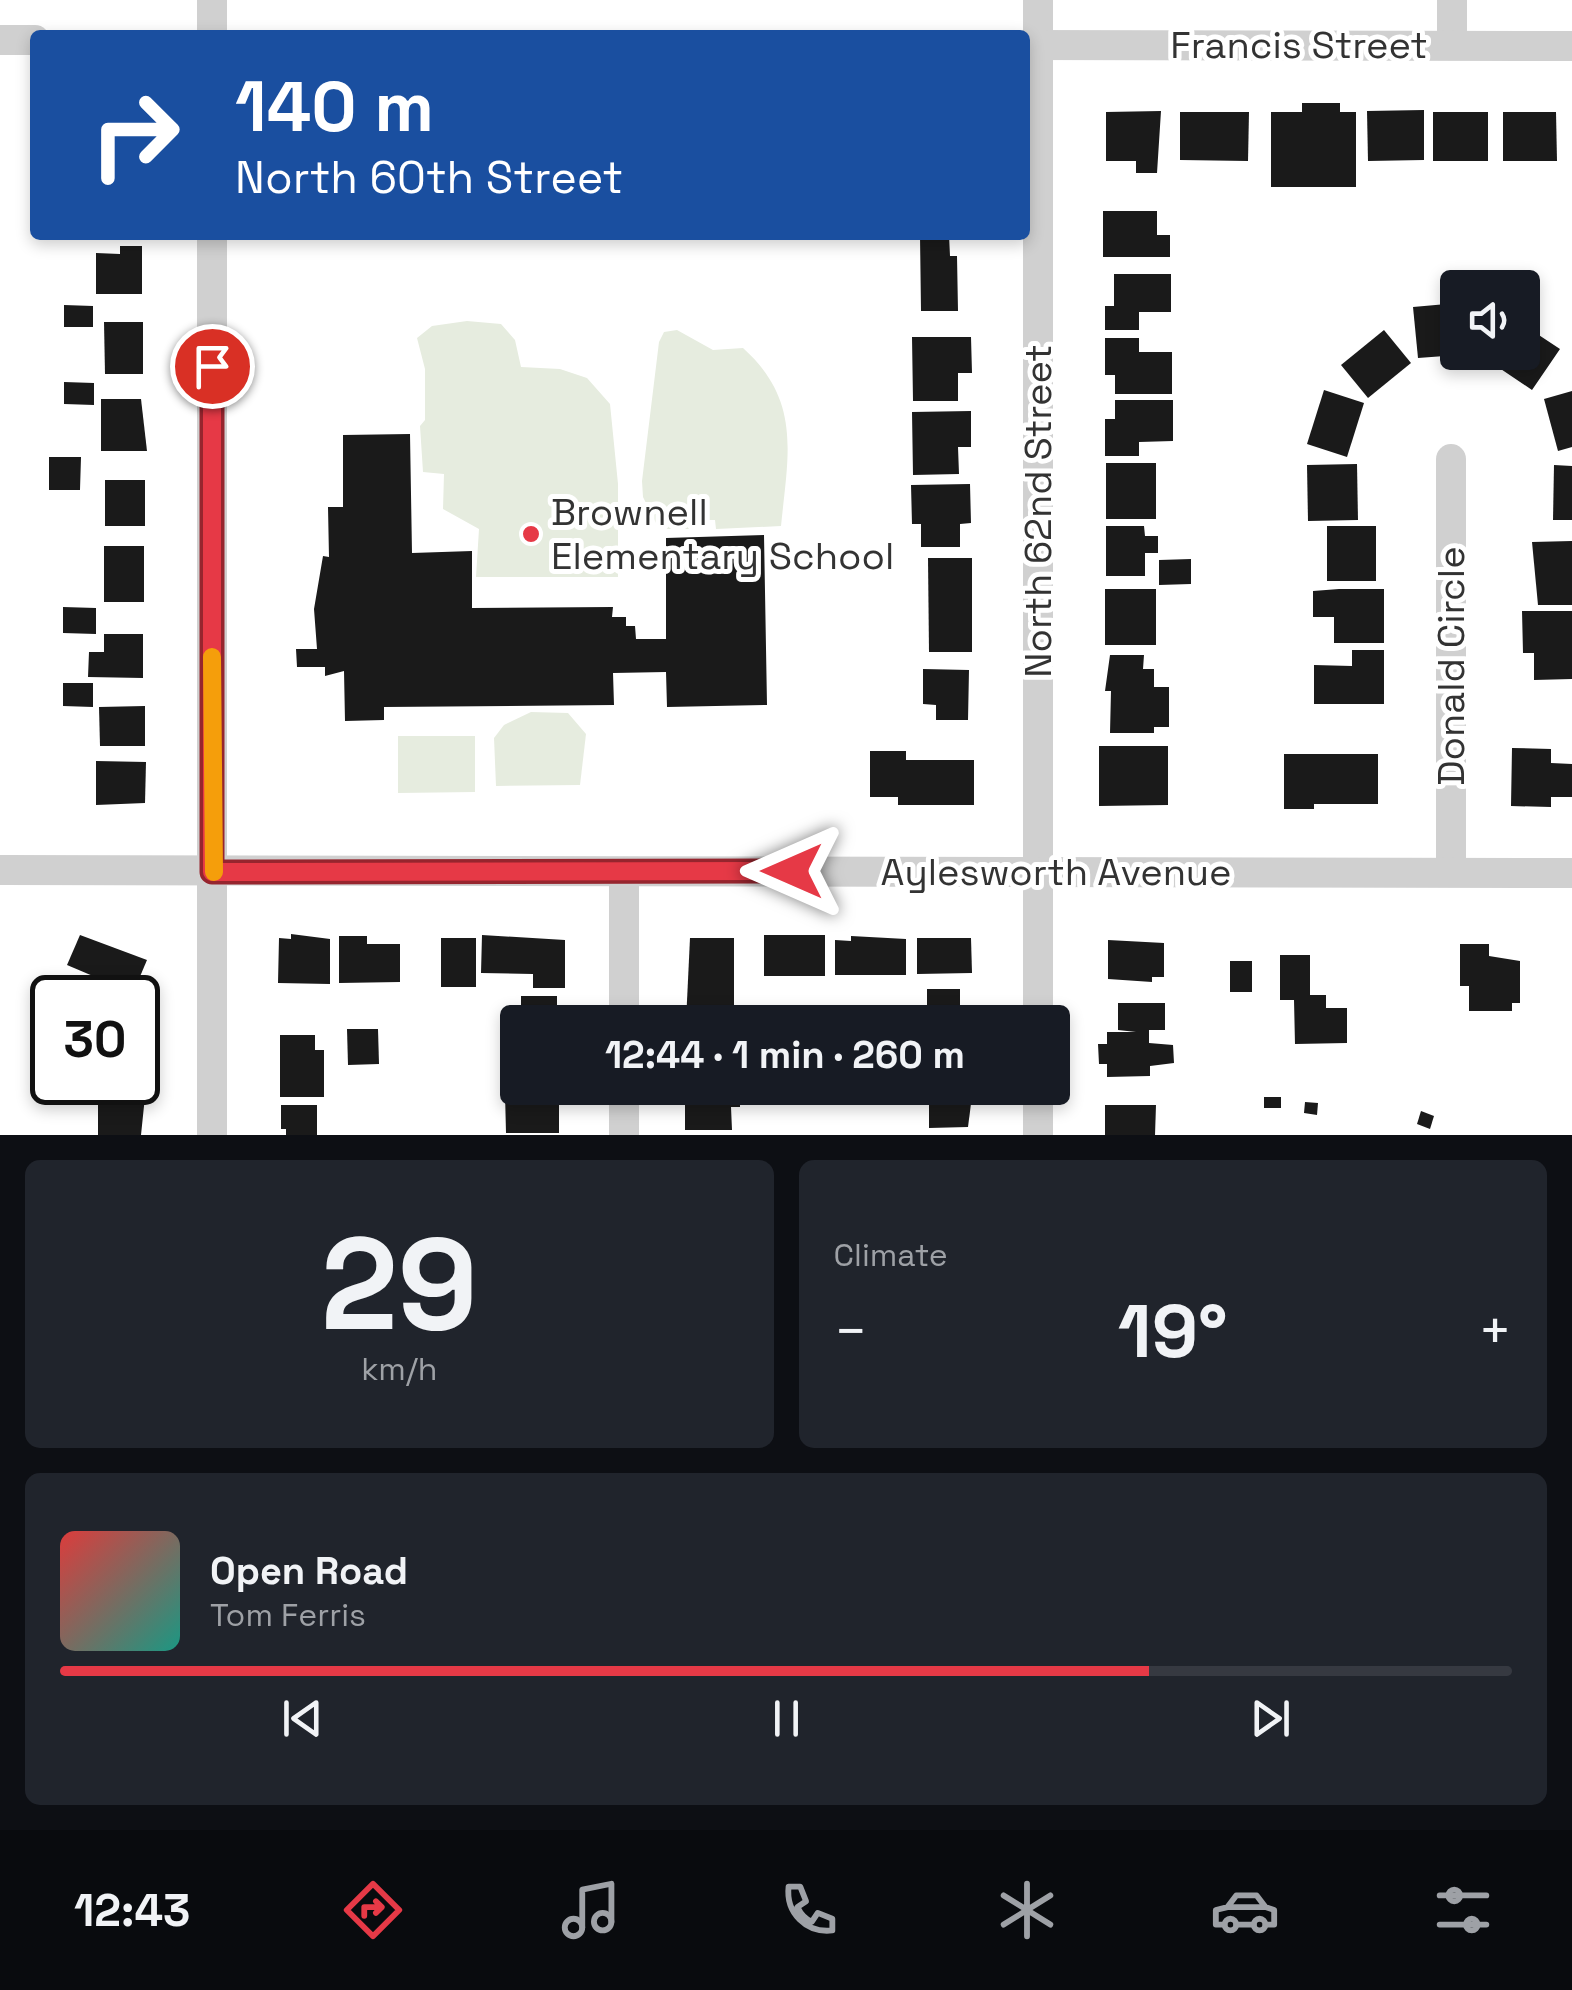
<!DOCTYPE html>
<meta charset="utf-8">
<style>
body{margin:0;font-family:"Space Grotesk",sans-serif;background:#20242c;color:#f1f3f6;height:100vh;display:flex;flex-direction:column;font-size:38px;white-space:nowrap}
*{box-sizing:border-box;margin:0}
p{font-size:32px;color:#9ea1a6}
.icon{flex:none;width:55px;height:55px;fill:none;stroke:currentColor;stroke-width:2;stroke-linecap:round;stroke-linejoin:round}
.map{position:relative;height:1135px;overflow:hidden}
.sheet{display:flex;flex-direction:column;gap:25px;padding:25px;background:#0d0f14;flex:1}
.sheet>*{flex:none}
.hud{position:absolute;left:30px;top:30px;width:1000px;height:210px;border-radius:10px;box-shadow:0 5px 15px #0003;background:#1a4fa0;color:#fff;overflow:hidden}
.buttons{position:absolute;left:1440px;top:270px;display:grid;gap:20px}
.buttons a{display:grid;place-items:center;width:100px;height:100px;border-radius:10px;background:#171b24;box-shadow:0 5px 15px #0003;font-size:50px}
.speed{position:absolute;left:30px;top:975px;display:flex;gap:20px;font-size:50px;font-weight:700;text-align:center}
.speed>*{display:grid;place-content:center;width:130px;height:130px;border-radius:50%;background:#171b24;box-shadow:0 5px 15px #0003;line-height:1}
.speed .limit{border:5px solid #111;border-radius:15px;background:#fff;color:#111}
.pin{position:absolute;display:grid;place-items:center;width:85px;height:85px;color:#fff;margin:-42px;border:5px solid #fff;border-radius:50%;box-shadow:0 2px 10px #0007}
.me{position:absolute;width:110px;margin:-55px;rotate:270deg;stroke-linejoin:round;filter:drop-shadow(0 0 8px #0008)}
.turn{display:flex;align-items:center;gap:35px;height:210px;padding:0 40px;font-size:45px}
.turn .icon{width:130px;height:130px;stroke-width:2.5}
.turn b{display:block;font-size:70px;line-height:85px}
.big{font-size:75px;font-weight:800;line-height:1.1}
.sheet .card{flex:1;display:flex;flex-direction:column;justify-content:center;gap:15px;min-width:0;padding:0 35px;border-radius:15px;background:#20242c}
.sheet .dial{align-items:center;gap:0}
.dial b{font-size:130px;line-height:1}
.song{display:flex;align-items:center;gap:30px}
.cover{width:120px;height:120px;border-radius:15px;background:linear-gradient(135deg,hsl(0 70% 55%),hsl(170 70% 35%))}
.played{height:10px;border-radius:5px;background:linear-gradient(90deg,#e63946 75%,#363941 75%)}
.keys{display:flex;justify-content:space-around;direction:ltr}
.heat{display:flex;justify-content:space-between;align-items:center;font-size:55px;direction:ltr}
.sheet .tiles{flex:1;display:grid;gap:25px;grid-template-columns:1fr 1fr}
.card:last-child{grid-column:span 2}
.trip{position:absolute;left:500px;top:1005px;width:570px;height:100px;border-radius:10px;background:#171b24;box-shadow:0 5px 15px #0003;font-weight:800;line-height:100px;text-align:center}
.menu{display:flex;height:160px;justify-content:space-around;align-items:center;background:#090b0e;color:#9ea1a6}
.menu .icon{width:70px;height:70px}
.menu .selected{color:#e63946}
.menu b{font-size:45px;color:#f1f3f6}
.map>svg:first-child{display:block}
.green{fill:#e6ecdf}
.building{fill:#1a1a1a}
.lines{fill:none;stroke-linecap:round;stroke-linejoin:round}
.minor{stroke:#d0d0d0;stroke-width:30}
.route-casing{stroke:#96252e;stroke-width:25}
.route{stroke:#e63946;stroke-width:18}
.slow{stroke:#f59e0b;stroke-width:18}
.poi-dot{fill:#e63946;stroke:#fff;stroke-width:4}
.labels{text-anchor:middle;stroke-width:10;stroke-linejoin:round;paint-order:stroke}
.street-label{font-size:38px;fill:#333;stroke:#fff}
.poi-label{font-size:38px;fill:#333;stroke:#fff;text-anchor:start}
</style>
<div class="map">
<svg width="1572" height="1135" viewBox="0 0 1572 1135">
<rect width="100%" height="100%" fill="#fff"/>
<g class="green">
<polygon points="467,321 501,324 515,340 521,367 560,369 587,378 610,404 618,484 618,577 476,577 479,529 443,509 444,474 423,472 420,426 425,420 425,369 417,338 432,326"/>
<path d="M677,330l36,20 30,-2c59,53 45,107 38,178l-65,3 -1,-9h-16v9h-40l-16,-32 -1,-16 17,-139 5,-10z"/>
<polygon points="531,712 568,713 586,734 580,785 496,786 494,738 504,725"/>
<polygon points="398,736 475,736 475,792 398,793"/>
</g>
<g class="building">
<polygon points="1302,103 1340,103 1340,112 1356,112 1356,187 1271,187 1271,112 1302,112"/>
<polygon points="1424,110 1424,160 1368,161 1367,111"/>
<polygon points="1161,111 1157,173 1136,173 1136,161 1106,161 1106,112"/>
<polygon points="1180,112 1249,112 1248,161 1180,160"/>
<rect x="1433" y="112" width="55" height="49"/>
<polygon points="1503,112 1556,112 1557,161 1503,161"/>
<polygon points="1103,211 1157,211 1157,235 1170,235 1170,257 1103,257"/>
<polygon points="920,235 949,235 950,256 957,256 958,311 921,311"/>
<polygon points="120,246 142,246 142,294 96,294 96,253 120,254"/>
<polygon points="1114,274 1171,274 1171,312 1139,312 1139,330 1105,330 1105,306 1114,306"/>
<polygon points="1458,303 1458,355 1418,358 1413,307"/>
<polygon points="64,305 93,306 93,327 64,327"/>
<polygon points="104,322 143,322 143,374 105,374"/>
<polygon points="1522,324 1560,349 1532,390 1486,359 1491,352 1522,352"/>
<polygon points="1384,330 1411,363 1368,398 1341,365"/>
<polygon points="912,337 971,337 972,373 958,373 958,401 913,401"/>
<polygon points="1105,338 1139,338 1139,352 1172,352 1172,394 1115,394 1115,375 1105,375"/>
<polygon points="64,382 94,383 94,405 64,404"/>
<polygon points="1324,390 1364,403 1347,457 1307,444"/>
<polygon points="1572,391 1572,447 1558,451 1544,399"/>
<polygon points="101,399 141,399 147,451 101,451"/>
<polygon points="1115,400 1173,400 1173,441 1139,442 1139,456 1105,456 1105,419 1115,419"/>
<polygon points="971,411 971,447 958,447 959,474 913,475 912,412"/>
<polygon points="410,434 412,553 472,551 472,608 613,607 612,617 626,617 626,626 635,626 636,639 666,639 666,538 764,535 767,705 667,707 666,672 613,673 614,705 384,707 384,720 345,721 344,671 325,676 325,667 297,667 296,649 317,649 314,609 323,556 329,557 328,507 343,507 343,435"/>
<polygon points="49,457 81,457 80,490 49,490"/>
<rect x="1106" y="463" width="50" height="56"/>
<polygon points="1357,464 1358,520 1308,521 1307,465"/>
<polygon points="1554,465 1572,466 1572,520 1553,520"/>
<rect x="105" y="480" width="40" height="46"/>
<polygon points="970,484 971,523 960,524 960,547 921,547 921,524 912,524 911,485"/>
<polygon points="1106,526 1144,526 1145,536 1158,536 1158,553 1145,553 1145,576 1106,576"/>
<rect x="1327" y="526" width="49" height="55"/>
<polygon points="1572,541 1572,605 1538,605 1532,542"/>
<rect x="104" y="546" width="40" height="56"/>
<polygon points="928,558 972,558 972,652 929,652"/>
<polygon points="1191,559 1191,584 1159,585 1159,560"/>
<rect x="1105" y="589" width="51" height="56"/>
<polygon points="1339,589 1384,589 1384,643 1334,643 1334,617 1313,617 1313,591"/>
<polygon points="63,607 96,608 96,634 63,633"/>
<polygon points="1522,611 1572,611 1572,679 1534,680 1534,653 1523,653"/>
<polygon points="104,634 143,634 143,678 88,677 89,652 104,652"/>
<polygon points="1352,650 1384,650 1384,704 1314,704 1314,665 1352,666"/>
<polygon points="1110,655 1144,655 1143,669 1154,669 1154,687 1169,687 1169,727 1154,727 1154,733 1110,733 1111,691 1105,691"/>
<polygon points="923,669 969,670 968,720 936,720 936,705 923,704"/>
<polygon points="63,683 93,683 93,707 63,706"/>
<polygon points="145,706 145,746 100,746 99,707"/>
<polygon points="1099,746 1168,746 1168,805 1099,806"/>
<polygon points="1512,748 1551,749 1551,763 1572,764 1572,797 1551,797 1551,807 1511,806"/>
<polygon points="870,751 906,751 906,760 974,760 974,805 898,805 898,797 870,797"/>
<polygon points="1284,754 1378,754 1378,804 1314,804 1314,809 1284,809"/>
<polygon points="96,761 146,762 145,803 96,805"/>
<polygon points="291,934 330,939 330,984 278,983 279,938 291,939"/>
<polygon points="80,935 147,960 133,993 67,965"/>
<polygon points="482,935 565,940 565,988 533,988 533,974 481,973"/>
<rect x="764" y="935" width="61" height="41"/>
<polygon points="339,936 367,936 367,944 400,944 400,982 339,983"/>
<polygon points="851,936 906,939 906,975 835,975 835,940 851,941"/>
<rect x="441" y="938" width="35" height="49"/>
<polygon points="690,938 734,938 734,1022 686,1022"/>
<polygon points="917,938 971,938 972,973 917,974"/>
<polygon points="1108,940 1164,943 1164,977 1152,977 1152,982 1108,979"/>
<polygon points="1460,944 1489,944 1489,956 1520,961 1520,1003 1512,1003 1512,1011 1469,1011 1469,986 1460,986"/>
<polygon points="1280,955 1310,955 1310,995 1326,995 1326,1008 1347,1008 1347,1043 1295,1044 1294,1000 1280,1000"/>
<rect x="1230" y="961" width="22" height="31"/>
<rect x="927" y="989" width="33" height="28"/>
<polygon points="521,996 557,996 557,1013 564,1013 564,1022 526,1022 521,1019"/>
<rect x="138" y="1001" width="8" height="29"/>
<polygon points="1118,1003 1165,1003 1165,1030 1149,1030 1149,1043 1173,1045 1174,1063 1150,1066 1150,1076 1107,1077 1107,1064 1099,1064 1098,1044 1107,1044 1107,1032 1136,1032 1118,1030"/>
<rect x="753" y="1011" width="33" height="11"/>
<polygon points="347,1029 378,1029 379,1064 348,1065"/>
<polygon points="280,1035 315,1035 315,1050 324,1050 324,1097 280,1097"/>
<polygon points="138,1077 147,1077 141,1135 98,1135 98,1082 138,1082"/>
<polygon points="529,1088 565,1088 565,1100 559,1100 559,1133 506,1133 505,1093 529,1093"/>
<polygon points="699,1088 740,1088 740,1107 731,1107 732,1130 685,1130 685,1094 699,1094"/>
<polygon points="929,1088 973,1088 968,1127 929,1128"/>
<rect x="1264" y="1097" width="17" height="11"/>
<polygon points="1305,1102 1318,1103 1317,1115 1304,1113"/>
<polygon points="281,1105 317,1105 317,1135 286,1135 286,1129 281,1129"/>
<polygon points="1105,1105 1156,1105 1155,1135 1105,1135"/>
<polygon points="1421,1111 1434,1116 1430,1129 1417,1124"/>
</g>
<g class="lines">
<g class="minor">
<polyline points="1038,0 1038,1022"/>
<polyline points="1452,0 1452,45"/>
<polyline points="212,35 212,0"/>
<polyline points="0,40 35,40"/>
<polyline points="1025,45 1572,46"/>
<polyline points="1451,459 1451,872"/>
<polyline points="0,870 1572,873"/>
<polyline points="624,872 624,1022"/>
<polyline points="624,1088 624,1135"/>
<polyline points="212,1135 212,235"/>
<polyline points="1038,1135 1038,1088"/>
</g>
</g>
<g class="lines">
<defs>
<polyline id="route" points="212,366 212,872 792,871"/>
</defs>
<use href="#route" class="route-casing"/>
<use href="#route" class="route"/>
<polyline class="slow" points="212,657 214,872"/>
</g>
<circle class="poi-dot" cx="531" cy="534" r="10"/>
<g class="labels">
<g class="street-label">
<text x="1299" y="58">Francis Street</text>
<text transform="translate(1038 511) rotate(-90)" y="13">North 62nd Street</text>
<text transform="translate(1451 666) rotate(-90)" y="13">Donald Circle</text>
<text x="1056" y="885">Aylesworth Avenue</text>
</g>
<g class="poi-label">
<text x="551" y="525">Brownell<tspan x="551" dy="44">Elementary School</tspan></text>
</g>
</g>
</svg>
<div class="buttons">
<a><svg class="icon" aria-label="sound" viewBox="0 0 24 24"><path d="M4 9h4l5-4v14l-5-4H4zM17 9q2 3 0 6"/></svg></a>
</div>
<div class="speed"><div class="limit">30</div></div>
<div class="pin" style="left:212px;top:366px;background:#d93025"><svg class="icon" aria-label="arrive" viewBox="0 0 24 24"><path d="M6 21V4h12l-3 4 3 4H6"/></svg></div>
<svg class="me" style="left:792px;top:871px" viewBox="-20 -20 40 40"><path d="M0-17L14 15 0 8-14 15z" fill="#e63946" stroke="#fff" stroke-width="4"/></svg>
<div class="trip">12:44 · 1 min · 260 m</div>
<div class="hud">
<div class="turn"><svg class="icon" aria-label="right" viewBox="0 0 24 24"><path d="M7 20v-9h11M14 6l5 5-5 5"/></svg><div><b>140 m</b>North 60th Street</div></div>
</div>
</div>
<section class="sheet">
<div class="tiles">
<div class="card dial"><b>29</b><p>km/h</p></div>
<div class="card"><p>Climate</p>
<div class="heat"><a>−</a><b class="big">19°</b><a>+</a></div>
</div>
<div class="card">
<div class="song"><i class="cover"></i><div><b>Open Road</b><p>Tom Ferris</p></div></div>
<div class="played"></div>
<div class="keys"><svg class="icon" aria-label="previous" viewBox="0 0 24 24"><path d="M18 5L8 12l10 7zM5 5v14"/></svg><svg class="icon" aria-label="pause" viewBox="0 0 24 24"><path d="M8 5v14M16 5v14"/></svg><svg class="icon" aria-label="next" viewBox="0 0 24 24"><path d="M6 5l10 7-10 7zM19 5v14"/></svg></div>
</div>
</div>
</section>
<nav class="menu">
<b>12:43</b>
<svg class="icon selected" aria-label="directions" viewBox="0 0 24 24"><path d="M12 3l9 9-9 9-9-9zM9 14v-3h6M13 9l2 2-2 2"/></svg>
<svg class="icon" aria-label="music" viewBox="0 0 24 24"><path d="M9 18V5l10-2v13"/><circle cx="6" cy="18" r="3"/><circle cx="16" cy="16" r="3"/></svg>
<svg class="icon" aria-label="phone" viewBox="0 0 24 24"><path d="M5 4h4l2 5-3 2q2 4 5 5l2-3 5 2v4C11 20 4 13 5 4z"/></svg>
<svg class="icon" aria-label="climate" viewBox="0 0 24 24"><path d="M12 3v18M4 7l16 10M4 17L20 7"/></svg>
<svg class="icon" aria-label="car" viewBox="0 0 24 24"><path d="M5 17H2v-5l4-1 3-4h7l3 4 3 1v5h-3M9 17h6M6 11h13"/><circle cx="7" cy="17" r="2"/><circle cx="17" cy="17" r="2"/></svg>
<svg class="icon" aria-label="filters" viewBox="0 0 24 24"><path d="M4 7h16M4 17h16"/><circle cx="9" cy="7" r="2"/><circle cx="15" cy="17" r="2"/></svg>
</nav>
